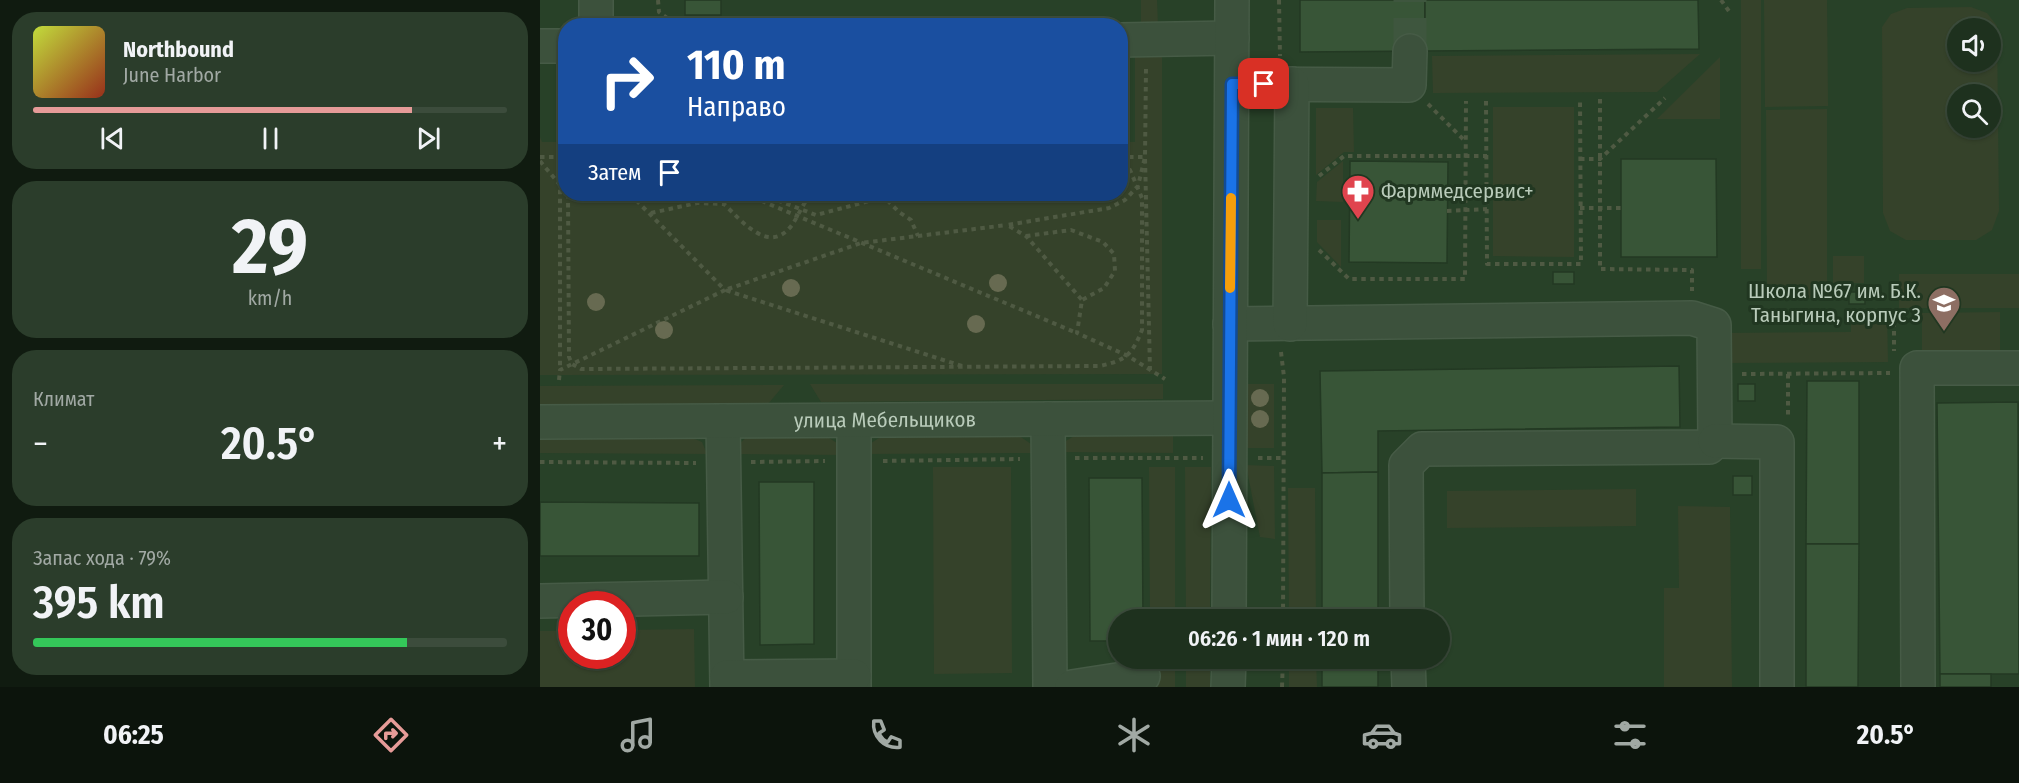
<!DOCTYPE html>
<html lang="ru">
<meta charset="utf-8">
<style>
body{margin:0;font-family:"Fira Sans Condensed",sans-serif;background:#2b3d2b;color:#f1f3f6;height:100vh;display:flex;flex-direction:column;font-size:22px;white-space:nowrap}
*{box-sizing:border-box;margin:0}
p{font-size:20px;color:#a1a9a4}
.icon{flex:none;width:33px;height:33px;fill:none;stroke:currentColor;stroke-width:2;stroke-linecap:round;stroke-linejoin:round}
.map{position:relative;flex:1;overflow:hidden}
.side{display:flex;flex-direction:column;gap:12px;padding:12px;background:#101b10;width:540px}
.side>*{flex:none}
.banner{position:absolute;left:18px;top:18px;width:570px;height:183px;border-radius:24px;box-shadow:0 2px 4px #0004,0 0 0 2px #3c4c3c;background:#1a4fa0;color:#fff;overflow:hidden}
.tools{position:absolute;left:1407px;top:18px;display:grid;gap:12px}
.tools a{display:grid;place-items:center;width:54px;height:54px;border-radius:50%;background:#1e311e;box-shadow:0 2px 4px #0004,0 0 0 2px #3c4c3c;font-size:30px}
.speed{position:absolute;left:18px;top:591px;display:flex;gap:12px;font-size:30px;font-weight:700;text-align:center}
.speed>*{display:grid;place-content:center;width:78px;height:78px;border-radius:50%;background:#1e311e;box-shadow:0 2px 4px #0004,0 0 0 2px #3c4c3c;line-height:1}
.speed .limit{border:9px solid #d22;background:#fff;color:#111}
.pin{position:absolute;display:grid;place-items:center;width:51px;height:51px;color:#fff;margin:-26px;border-radius:12px;box-shadow:0 3px 9px #0006}
.me{position:absolute;width:66px;margin:-33px;rotate:0deg;stroke-linejoin:round;filter:drop-shadow(0 0 4px #0008)}
.turn{display:flex;align-items:center;gap:21px;height:126px;padding:0 30px;font-size:27px}
.turn .icon{width:78px;height:78px;stroke-width:2.5}
.turn b{display:block;font-size:42px;line-height:51px}
.then{display:flex;align-items:center;height:57px;padding:0 30px;background:#0003;gap:12px;font-size:22px}
.big{font-size:45px;font-weight:600;line-height:1.1}
.side .tile{flex:1;display:flex;flex-direction:column;justify-content:center;gap:9px;min-width:0;padding:0 21px;border-radius:24px;background:#2b3d2b}
.side .dial{align-items:center;gap:0}
.dial b{font-size:78px;line-height:1}
.song{display:flex;align-items:center;gap:18px}
.cover{width:72px;height:72px;border-radius:9px;background:linear-gradient(135deg,hsl(70 70% 55%),hsl(10 70% 35%))}
.played{height:6px;border-radius:3px;background:linear-gradient(90deg,#e69b98 80%,#3c4c3c 80%)}
.keys{display:flex;justify-content:space-around;direction:ltr}
.heat{display:flex;justify-content:space-between;align-items:center;font-size:33px;direction:ltr}
.charge{height:9px;border-radius:4px;background:linear-gradient(90deg,#34c759 79%,#3c4c3c 0)}
.trip{position:absolute;left:568px;top:609px;width:342px;height:60px;border-radius:30px;background:#1e311e;box-shadow:0 2px 4px #0004,0 0 0 2px #3c4c3c;font-weight:600;line-height:60px;text-align:center}
.dock{display:flex;height:96px;justify-content:space-around;align-items:center;background:#0c140c;color:#a1a9a4}
.dock .icon{width:42px;height:42px}
.dock .current{color:#e69b98}
.dock b{font-size:27px;color:#f1f3f6}
main{display:flex;flex:1;min-height:0}
.map>svg:first-child{display:block}
.green{fill:#35422a;fill-rule:evenodd}
.building{fill:#385537;stroke:#233923;stroke-width:1.5}
.lines{fill:none;stroke-linecap:round;stroke-linejoin:round}
.minor-tunnel{stroke:#3e563e;stroke-width:33;stroke-dasharray:33 16;stroke-linecap:butt}
.minor-casing{stroke:#465b46;stroke-width:36}
.path{stroke:#4f5a43;stroke-width:4;stroke-dasharray:4.5 4.5;stroke-linecap:butt}
.minor{stroke:#3c513c;stroke-width:33}
.tree{fill:#676a51}
.route-casing{stroke:#114b97;stroke-width:15}
.route{stroke:#1a73e8;stroke-width:10}
.slow{stroke:#f59e0b;stroke-width:10}
.labels{text-anchor:middle;stroke-width:6;stroke-linejoin:round;paint-order:stroke}
.poi-label{font-size:21px;fill:#b9cbba;stroke:#213721;text-anchor:start}
.street-label{font-size:21px;fill:#b9cbba;stroke:#213721}
</style>
<main>
<section class="side">
<div class="tile">
<div class="song"><i class="cover"></i><div><b>Northbound</b><p>June Harbor</p></div></div>
<div class="played"></div>
<div class="keys"><svg class="icon" aria-label="previous" viewBox="0 0 24 24"><path d="M18 5L8 12l10 7zM5 5v14"/></svg><svg class="icon" aria-label="pause" viewBox="0 0 24 24"><path d="M8 5v14M16 5v14"/></svg><svg class="icon" aria-label="next" viewBox="0 0 24 24"><path d="M6 5l10 7-10 7zM19 5v14"/></svg></div>
</div>
<div class="tile dial"><b>29</b><p>km/h</p></div>
<div class="tile"><p>Климат</p>
<div class="heat"><a>−</a><b class="big">20.5°</b><a>+</a></div>
</div>
<div class="tile"><p>Запас хода · 79%</p><b class="big">395 km</b><div class="charge"></div></div>
</section>
<div class="map">
<svg width="1479" height="687" viewBox="0 0 1479 687">
<rect width="100%" height="100%" fill="#284128"/>
<g class="green">
<polygon points="601,0 617,0 618,26 601,26"/>
<rect x="1201" y="0" width="20" height="269"/>
<polygon points="1224,0 1287,0 1288,106 1225,107"/>
<path d="M1431,7l16,6 10,13 2,185 -7,19 -16,10h-70l-16,-9 -7,-18 -1,-186 9,-13 16,-6zM1418,28h32v34h-32zM1418,94h32v34h-32z"/>
<polygon points="595,49 622,49 622,374 0,375 0,137 2,142 25,142 26,194 580,194 581,142 595,142"/>
<polygon points="1160,54 1117,92 893,93 892,56"/>
<polygon points="1180,57 1180,119 1117,119"/>
<polygon points="953,107 1034,107 1034,257 953,256"/>
<polygon points="776,108 813,108 814,152 804,152 776,175"/>
<polygon points="1287,109 1287,298 1227,298 1226,110"/>
<polygon points="803,161 803,202 776,201 777,182"/>
<polygon points="777,220 801,220 801,267 777,242"/>
<rect x="1293" y="256" width="31" height="27"/>
<rect x="1359" y="274" width="120" height="34"/>
<polygon points="1347,312 1348,362 1183,363 1183,333 1311,332 1311,313"/>
<polygon points="1460,312 1460,351 1382,352 1382,313"/>
<polygon points="270,384 623,384 623,399 281,402"/>
<rect x="706" y="384" width="28" height="64"/>
<polygon points="244,385 228,404 0,404 0,386"/>
<polygon points="475,433 491,444 492,453 328,454 331,443 344,435"/>
<polygon points="633,435 633,453 520,452 521,444 534,436"/>
<polygon points="208,436 286,436 297,443 302,455 194,454 199,444"/>
<polygon points="0,437 150,437 162,442 167,454 0,453"/>
<polygon points="706,465 734,466 735,539 720,537"/>
<polygon points="393,467 471,467 472,673 394,674"/>
<polygon points="609,467 635,467 635,619 610,619"/>
<polygon points="645,467 671,467 670,619 646,619"/>
<polygon points="748,488 775,488 776,619 749,619"/>
<polygon points="1096,489 1096,526 907,528 907,491"/>
<polygon points="1138,506 1190,507 1192,687 1124,687 1124,588 1139,588"/>
<polygon points="154,629 155,687 0,687 0,631 31,631 32,656 82,656 83,630"/>
<rect x="618" y="659" width="17" height="28"/>
<rect x="646" y="659" width="24" height="28"/>
<polygon points="749,659 776,659 777,687 749,687"/>
</g>
<g class="building">
<rect x="145" y="0" width="36" height="15"/>
<polygon points="760,0 885,0 885,51 760,52"/>
<polygon points="885,0 1158,0 1159,49 885,51"/>
<polygon points="1081,159 1176,159 1177,257 1081,257"/>
<polygon points="810,161 908,162 907,263 809,262"/>
<rect x="1013" y="272" width="21" height="12"/>
<rect x="1309" y="292" width="16" height="12"/>
<polygon points="1139,366 1140,427 838,431 838,472 782,473 780,371"/>
<polygon points="1267,381 1319,381 1319,544 1266,544"/>
<rect x="1198" y="384" width="17" height="17"/>
<polygon points="1478,402 1479,674 1400,674 1397,403"/>
<polygon points="838,472 838,620 782,620 782,473"/>
<rect x="1193" y="476" width="19" height="19"/>
<polygon points="549,478 602,478 603,620 579,620 579,641 550,641"/>
<polygon points="219,482 274,482 274,644 220,645"/>
<polygon points="0,502 159,503 159,556 0,556"/>
<polygon points="1266,544 1319,544 1318,687 1266,687"/>
<rect x="782" y="658" width="56" height="29"/>
<rect x="1400" y="674" width="51" height="13"/>
</g>
<g class="lines">
<polyline class="minor-tunnel" points="870,51 870,0"/>
<defs>
<g id="minor">
<polyline points="56,0 56,26"/>
<polyline points="580,40 692,38"/>
<polyline points="0,46 26,46"/>
<polyline points="692,84 869,85 870,51"/>
<polyline points="690,324 1152,318 1174,325 1175,441 1169,447 882,449 866,465 867,620"/>
<polyline points="750,324 752,84"/>
<polyline points="508,419 510,687"/>
<polyline points="183,421 187,687"/>
<polyline points="314,421 314,687"/>
<path id="s1" d="M0,422l689,-4"/>
<polyline points="1175,441 1237,442 1237,687"/>
<polyline points="0,601 186,597"/>
<polyline points="689,620 692,0"/>
<polyline points="868,658 869,687"/>
<polyline points="187,677 314,676"/>
<polyline points="532,687 603,676"/>
<polyline points="688,687 689,658"/>
<polyline points="1378,687 1377,368 1479,368"/>
</g>
</defs>
<use href="#minor" class="minor-casing"/>
<g class="path">
<polyline points="118,0 119,12 138,26"/>
<polyline points="739,0 740,56"/>
<polyline points="1181,0 1191,14"/>
<polyline points="606,69 605,157 610,370"/>
<polyline points="1060,99 1060,269 1152,270 1152,291"/>
<polyline points="946,101 947,264 1041,264 1040,99"/>
<polyline points="888,104 925,141"/>
<polyline points="0,157 26,157"/>
<polyline points="580,157 605,157 598,186 585,200 569,208 467,225 486,236 542,300 537,333 588,356 625,379"/>
<polyline points="1040,159 1060,159 1125,98"/>
<polyline points="0,161 20,185 20,369"/>
<polyline points="779,176 804,156 947,156"/>
<path d="M28,194l1,163 3,7 9,5 519,-3c26,-6 32,-11 42,-36v-132l-12,-28 -10,-9"/>
<polyline points="205,194 537,333"/>
<polyline points="221,194 276,215 356,194"/>
<polyline points="341,194 359,212 371,220 378,236"/>
<polyline points="1040,208 1081,208"/>
<polyline points="907,211 947,209"/>
<path d="M111,213l46,-10 27,1c17,16 45,52 68,21 7,-10 11,-23 20,-31"/>
<polyline points="486,236 531,230 563,242 574,254 575,271 564,288 542,300"/>
<polyline points="779,250 809,279 925,279 926,101"/>
<polyline points="1354,313 1354,351"/>
<polyline points="741,352 744,377 743,620"/>
<polyline points="422,366 185,290 321,243 467,225"/>
<polyline points="1202,374 1350,373"/>
<polyline points="1248,374 1248,416"/>
<polyline points="19,380 20,370 185,290 90,194"/>
<polyline points="535,458 663,458"/>
<polyline points="718,458 744,458"/>
<polyline points="343,461 480,459"/>
<polyline points="0,462 156,463"/>
<polyline points="211,462 285,461"/>
<polyline points="742,687 743,658"/>
</g>
<use href="#minor" class="minor"/>
</g>
<g class="tree">
<circle cx="458" cy="283" r="9"/>
<circle cx="251" cy="288" r="9"/>
<circle cx="56" cy="302" r="9"/>
<circle cx="436" cy="324" r="9"/>
<circle cx="124" cy="330" r="9"/>
<circle cx="720" cy="398" r="9"/>
<circle cx="720" cy="419" r="9"/>
</g>
<g class="lines">
<defs>
<polyline id="route" points="689,500 692,84 724,84"/>
</defs>
<use href="#route" class="route-casing"/>
<use href="#route" class="route"/>
<polyline class="slow" points="690,288 691,198"/>
</g>
<defs>
<symbol id="pharmacy-pin" viewBox="-11 -11 22 30"><path d="M0 17L-7.5 6A9.5 9.5 0 1 1 7.5 6Z" fill="#e0444e" stroke="#213721"/><path d="M-2-6h4v4h4v4h-4v4h-4v-4h-4v-4h4Z" fill="#fff"/></symbol>
<symbol id="school-pin" viewBox="-11 -11 22 30"><path d="M0 17L-7.5 6A9.5 9.5 0 1 1 7.5 6Z" fill="#8d6e63" stroke="#213721"/><path d="M0-5L7-2L0 1L-7-2ZM-4 1L0 2.5L4 1V4Q0 6-4 4Z" fill="#fff"/></symbol>
</defs>
<g fill-rule="evenodd">
<use href="#pharmacy-pin" x="799" y="172" width="38" height="52"/>
<use href="#school-pin" x="1385" y="284" width="38" height="52"/>
</g>
<g class="labels">
<g class="poi-label">
<text x="841" y="198">Фарммедсервис+</text>
<text x="1381" y="298" text-anchor="end">Школа №67 им. Б.К.<tspan x="1381" dy="24">Таныгина, корпус 3</tspan></text>
</g>
<g class="street-label">
<text dy="7" stroke="none"><textPath href="#s1" startOffset="345">улица Мебельщиков</textPath></text>
</g>
</g>
</svg>
<div class="tools">
<a><svg class="icon" aria-label="sound" viewBox="0 0 24 24"><path d="M4 9h4l5-4v14l-5-4H4zM17 9q2 3 0 6"/></svg></a>
<a><svg class="icon" aria-label="search" viewBox="0 0 24 24"><circle cx="10" cy="10" r="6"/><path d="M15 15l6 6"/></svg></a>
</div>
<div class="speed"><div class="limit">30</div></div>
<div class="pin" style="left:724px;top:84px;background:#d93025"><svg class="icon" aria-label="arrive" viewBox="0 0 24 24"><path d="M6 21V4h12l-3 4 3 4H6"/></svg></div>
<svg class="me" style="left:689px;top:500px" viewBox="-20 -20 40 40"><path d="M0-17L14 15 0 8-14 15z" fill="#1a73e8" stroke="#fff" stroke-width="4"/></svg>
<div class="trip">06:26 · 1 мин · 120 m</div>
<div class="banner">
<div class="turn"><svg class="icon" aria-label="right" viewBox="0 0 24 24"><path d="M7 20v-9h11M14 6l5 5-5 5"/></svg><div><b>110 m</b>Направо</div></div>
<div class="then">Затем<svg class="icon" aria-label="arrive" viewBox="0 0 24 24"><path d="M6 21V4h12l-3 4 3 4H6"/></svg></div>
</div>
</div>
</main>
<nav class="dock">
<b>06:25</b>
<svg class="icon current" aria-label="directions" viewBox="0 0 24 24"><path d="M12 3l9 9-9 9-9-9zM9 14v-3h6M13 9l2 2-2 2"/></svg>
<svg class="icon" aria-label="music" viewBox="0 0 24 24"><path d="M9 18V5l10-2v13"/><circle cx="6" cy="18" r="3"/><circle cx="16" cy="16" r="3"/></svg>
<svg class="icon" aria-label="phone" viewBox="0 0 24 24"><path d="M5 4h4l2 5-3 2q2 4 5 5l2-3 5 2v4C11 20 4 13 5 4z"/></svg>
<svg class="icon" aria-label="climate" viewBox="0 0 24 24"><path d="M12 3v18M4 7l16 10M4 17L20 7"/></svg>
<svg class="icon" aria-label="car" viewBox="0 0 24 24"><path d="M5 17H2v-5l4-1 3-4h7l3 4 3 1v5h-3M9 17h6M6 11h13"/><circle cx="7" cy="17" r="2"/><circle cx="17" cy="17" r="2"/></svg>
<svg class="icon" aria-label="filters" viewBox="0 0 24 24"><path d="M4 7h16M4 17h16"/><circle cx="9" cy="7" r="2"/><circle cx="15" cy="17" r="2"/></svg>
<b>20.5°</b>
</nav>
